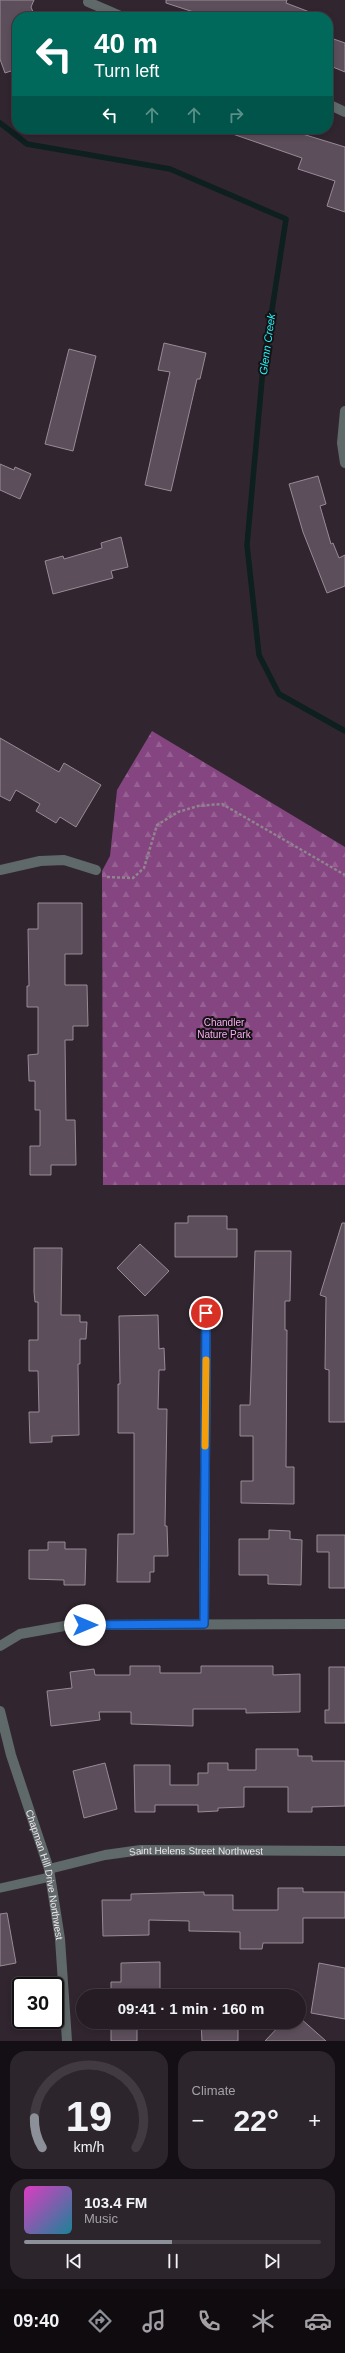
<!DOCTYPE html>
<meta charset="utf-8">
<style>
body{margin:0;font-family:Arial,sans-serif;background:#2d252c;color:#f1f3f6;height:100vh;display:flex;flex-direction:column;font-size:15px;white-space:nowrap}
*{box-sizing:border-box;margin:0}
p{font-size:13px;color:#a3a1a6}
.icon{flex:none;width:22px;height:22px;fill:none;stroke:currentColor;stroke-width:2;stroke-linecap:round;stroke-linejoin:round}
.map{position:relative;height:2041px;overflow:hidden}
.details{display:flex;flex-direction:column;gap:10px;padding:10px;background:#140f14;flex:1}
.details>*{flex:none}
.banner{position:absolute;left:12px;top:12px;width:321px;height:122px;border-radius:16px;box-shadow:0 2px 6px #0003,0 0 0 1px #423a41;background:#00695c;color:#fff;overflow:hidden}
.speed{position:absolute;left:12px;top:1977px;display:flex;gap:8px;font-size:20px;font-weight:700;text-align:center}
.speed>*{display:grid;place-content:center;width:52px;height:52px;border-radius:50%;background:#251c24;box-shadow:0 2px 6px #0003,0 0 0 1px #423a41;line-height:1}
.speed .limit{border:2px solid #111;border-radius:6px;background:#fff;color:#111}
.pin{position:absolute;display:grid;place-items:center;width:34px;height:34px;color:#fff;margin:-17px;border:2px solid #fff;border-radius:50%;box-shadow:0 1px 4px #0007}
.me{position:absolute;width:44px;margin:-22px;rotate:90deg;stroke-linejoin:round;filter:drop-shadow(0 0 3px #0008)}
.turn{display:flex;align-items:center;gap:14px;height:84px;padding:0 16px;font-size:18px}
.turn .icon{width:52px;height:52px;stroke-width:2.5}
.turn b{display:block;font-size:28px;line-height:34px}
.lanes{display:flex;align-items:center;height:38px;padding:0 16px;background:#0003;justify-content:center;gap:20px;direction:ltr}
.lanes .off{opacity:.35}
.big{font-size:30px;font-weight:700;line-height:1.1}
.details .card{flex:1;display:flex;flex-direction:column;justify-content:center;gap:6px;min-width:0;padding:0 14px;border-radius:16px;background:#2d252c}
.details .dial{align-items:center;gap:0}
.dial svg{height:104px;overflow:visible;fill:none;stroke:#423a41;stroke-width:7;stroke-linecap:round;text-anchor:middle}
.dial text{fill:#f1f3f6;stroke:none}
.song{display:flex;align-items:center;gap:12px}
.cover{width:48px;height:48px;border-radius:6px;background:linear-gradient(135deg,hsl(310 70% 55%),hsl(190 70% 35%))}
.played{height:4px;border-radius:2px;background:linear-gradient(90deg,#8c9099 50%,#423a41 50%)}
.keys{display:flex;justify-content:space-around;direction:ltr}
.heat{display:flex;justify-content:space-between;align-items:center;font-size:22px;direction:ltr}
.details .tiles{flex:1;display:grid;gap:10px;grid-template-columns:1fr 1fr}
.card:last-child{grid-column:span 2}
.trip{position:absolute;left:76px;top:1989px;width:230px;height:40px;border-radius:20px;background:#251c24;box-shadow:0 2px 6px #0003,0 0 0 1px #423a41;font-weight:700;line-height:40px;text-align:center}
.tabs{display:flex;height:64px;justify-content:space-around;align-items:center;background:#0f0b0e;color:#a3a1a6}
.tabs .icon{width:28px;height:28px}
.tabs .active{color:#8c9099}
.tabs b{font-size:18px;color:#f1f3f6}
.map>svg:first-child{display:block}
.forest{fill:url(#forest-firs)}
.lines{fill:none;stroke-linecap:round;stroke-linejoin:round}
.stream{stroke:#0d1f1f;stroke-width:5.5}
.building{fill:#5c4f5b;stroke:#988a97}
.path{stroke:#8e858d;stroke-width:2.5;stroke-dasharray:3 2;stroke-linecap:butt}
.lane{stroke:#606969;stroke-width:9}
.street{stroke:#606969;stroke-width:10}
.route-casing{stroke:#114b97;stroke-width:10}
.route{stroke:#1a73e8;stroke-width:7}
.slow{stroke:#f59e0b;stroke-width:7}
.labels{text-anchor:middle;stroke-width:4;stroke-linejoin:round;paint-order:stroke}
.park-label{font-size:10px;fill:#f6aef0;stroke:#161115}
.street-label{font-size:10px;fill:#eee6ed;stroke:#161115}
.water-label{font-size:11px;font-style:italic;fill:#1ff7fa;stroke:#161115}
</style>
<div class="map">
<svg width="345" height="2041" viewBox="0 0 345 2041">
<defs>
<pattern id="forest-firs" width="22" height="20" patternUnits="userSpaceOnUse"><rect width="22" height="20" fill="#854581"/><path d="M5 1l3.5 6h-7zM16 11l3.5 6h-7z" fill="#976093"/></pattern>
</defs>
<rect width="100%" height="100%" fill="#312630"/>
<polygon class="forest" points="152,731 345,847 345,1185 103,1185 102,871 110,856 117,790"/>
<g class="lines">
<polyline class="stream" points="0,123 27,144 170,169 286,219 263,368 247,545 259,655 279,694 345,731"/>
</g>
<g class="building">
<polygon points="0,0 34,0 31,7 35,17 17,17 17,69 5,73 0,59"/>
<polygon points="166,0 287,0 286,3 320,16 209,17 166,3"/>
<polygon points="328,37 345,43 345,72 328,65"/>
<polygon points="224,129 286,129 345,147 345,212 327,206 335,181 298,169 302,158 224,131"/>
<polygon points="164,343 206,353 200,379 197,379 171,491 145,485 170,372 158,370"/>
<polygon points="69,349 96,356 73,451 45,444"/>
<polygon points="0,464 14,470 15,467 31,474 20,499 0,490"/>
<polygon points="318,476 326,504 320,506 331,544 333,543 339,558 345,555 345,586 327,593 303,532 289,484"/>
<polygon points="121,537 128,567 111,571 113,578 53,594 45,561 63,556 64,559 102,548 101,543"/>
<polygon points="0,738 59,772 64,763 101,785 76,827 60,817 56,823 36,811 40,804 16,790 10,801 0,796"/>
<polygon points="38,903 82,903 82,954 65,954 65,985 87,985 88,1026 73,1026 73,1040 65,1040 66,1120 75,1120 76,1165 51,1165 51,1175 30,1175 30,1146 40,1146 40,1110 35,1110 35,1081 29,1081 28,1055 38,1054 38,1007 27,1007 27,986 29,986 28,929 38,929"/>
<polygon points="188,1216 227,1216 227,1229 237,1229 237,1257 175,1257 175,1223 188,1223"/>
<polygon points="342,1223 345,1223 345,1422 329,1422 329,1370 325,1369 326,1297 320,1295"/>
<polygon points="140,1244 169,1271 145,1296 117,1268"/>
<polygon points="34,1248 62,1248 61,1315 80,1315 80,1322 87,1322 86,1339 80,1339 80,1364 78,1364 79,1435 52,1436 52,1442 30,1443 29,1412 39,1412 38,1371 29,1371 29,1340 38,1340 38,1302 35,1302 34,1292"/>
<polygon points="255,1251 291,1251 290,1301 285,1301 285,1330 287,1330 286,1467 294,1467 294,1504 241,1503 241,1481 253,1481 253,1436 240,1436 240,1405 250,1405"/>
<polygon points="158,1315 159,1349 164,1348 165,1370 159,1370 158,1409 167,1409 165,1526 167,1526 168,1556 154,1556 154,1572 150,1572 150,1582 117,1582 118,1534 134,1534 134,1433 118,1433 118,1384 120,1384 119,1316"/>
<polygon points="269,1530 290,1531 290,1539 302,1540 301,1585 268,1584 268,1575 239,1575 239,1539 269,1539"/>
<polygon points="317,1535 345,1535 345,1588 329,1588 329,1552 317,1552"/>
<polygon points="48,1542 65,1542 65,1549 86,1549 85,1585 64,1585 64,1580 29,1579 29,1550 48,1550"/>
<polygon points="130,1666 160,1666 160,1673 201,1673 201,1666 273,1666 273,1675 300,1674 300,1712 246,1713 246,1709 193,1709 193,1726 131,1724 131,1712 99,1712 100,1720 51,1726 47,1691 72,1688 70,1672 94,1669 95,1675 130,1675"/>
<polygon points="329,1667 345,1667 345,1723 325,1723 325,1710 329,1710"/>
<polygon points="256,1749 298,1749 298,1756 312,1756 312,1761 345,1761 345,1806 312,1807 312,1812 288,1812 288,1787 244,1787 244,1807 218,1808 218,1811 198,1812 198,1805 155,1805 155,1812 135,1812 134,1765 170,1765 170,1785 198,1785 198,1773 208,1773 208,1763 228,1763 228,1770 256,1770"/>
<polygon points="105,1763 117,1809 84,1818 73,1771"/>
<polygon points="278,1888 303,1888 303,1892 345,1892 345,1918 303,1918 303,1943 263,1943 262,1949 240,1949 240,1932 189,1931 189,1921 149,1920 149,1935 103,1936 102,1900 131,1900 131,1894 204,1892 204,1895 233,1895 233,1910 278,1910"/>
<polygon points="7,1913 16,1963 0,1966 0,1914"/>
<polygon points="160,1962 160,1996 111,1996 111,1982 121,1982 121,1963"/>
<polygon points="319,1963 345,1968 345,2019 311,2013"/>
<polygon points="300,2018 326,2041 265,2041 283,2022 299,2022"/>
<polygon points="201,2022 238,2022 238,2041 202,2041"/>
<rect x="111" y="2027" width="26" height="14"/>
</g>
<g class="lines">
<polyline class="path" points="107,877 133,878 144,868 157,825 178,812 198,806 222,804 345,875"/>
<polyline class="lane" points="0,1888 50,1877"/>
<g class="street">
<polyline points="88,2 123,17"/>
<polyline points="328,104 345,112"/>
<polyline points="345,411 342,443 345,463"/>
<polyline points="0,870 40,861 64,860 96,870"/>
<polyline points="204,1624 206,1313"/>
<polyline points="0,1646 20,1634 70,1625 345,1624"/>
<path id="s1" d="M0,1711l11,44 38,114 11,70 7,102"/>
<path id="s2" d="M49,1869l56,-14 36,-5 204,1"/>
</g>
</g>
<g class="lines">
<defs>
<polyline id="route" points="85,1625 204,1624 206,1313"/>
</defs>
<use href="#route" class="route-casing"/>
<use href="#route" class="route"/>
<polyline class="slow" points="205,1446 206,1360"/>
</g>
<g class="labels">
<g class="park-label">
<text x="224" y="1026">Chandler<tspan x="224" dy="12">Nature Park</tspan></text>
</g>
<g class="street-label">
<text dy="4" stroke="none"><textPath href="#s2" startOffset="149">Saint Helens Street Northwest</textPath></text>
<text dy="4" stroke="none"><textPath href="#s1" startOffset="170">Chapman Hill Drive Northwest</textPath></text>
</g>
<g class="water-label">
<text transform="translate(267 344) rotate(-82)" y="4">Glenn Creek</text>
</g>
</g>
</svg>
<div class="speed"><div class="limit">30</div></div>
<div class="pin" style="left:206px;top:1313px;background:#d93025"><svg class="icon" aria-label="arrive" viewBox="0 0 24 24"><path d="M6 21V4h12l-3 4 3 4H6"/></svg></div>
<svg class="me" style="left:85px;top:1625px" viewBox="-20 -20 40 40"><circle r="19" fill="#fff"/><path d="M0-13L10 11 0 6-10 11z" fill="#1a73e8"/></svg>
<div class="trip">09:41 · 1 min · 160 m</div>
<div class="banner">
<div class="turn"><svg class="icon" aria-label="left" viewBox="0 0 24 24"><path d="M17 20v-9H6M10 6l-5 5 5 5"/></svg><div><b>40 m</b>Turn left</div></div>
<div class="lanes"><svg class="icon" aria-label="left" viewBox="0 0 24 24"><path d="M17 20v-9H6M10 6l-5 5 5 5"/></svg><svg class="icon off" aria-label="ahead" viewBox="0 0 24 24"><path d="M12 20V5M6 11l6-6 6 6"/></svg><svg class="icon off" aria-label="ahead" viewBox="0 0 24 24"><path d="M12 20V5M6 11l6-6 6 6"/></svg><svg class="icon off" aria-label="right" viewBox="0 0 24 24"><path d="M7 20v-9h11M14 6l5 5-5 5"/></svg></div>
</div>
</div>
<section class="details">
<div class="tiles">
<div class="card dial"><svg viewBox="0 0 100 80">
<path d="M14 69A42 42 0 1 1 86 69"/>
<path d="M14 69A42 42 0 0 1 8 46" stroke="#8c9099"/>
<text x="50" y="56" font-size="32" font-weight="700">19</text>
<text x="50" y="72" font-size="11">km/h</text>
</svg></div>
<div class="card"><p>Climate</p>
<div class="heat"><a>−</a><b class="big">22°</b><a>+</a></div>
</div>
<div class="card">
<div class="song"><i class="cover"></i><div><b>103.4 FM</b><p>Music</p></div></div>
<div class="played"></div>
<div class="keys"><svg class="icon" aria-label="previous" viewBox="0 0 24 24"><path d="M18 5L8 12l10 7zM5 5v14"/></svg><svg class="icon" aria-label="pause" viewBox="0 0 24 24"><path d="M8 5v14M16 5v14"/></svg><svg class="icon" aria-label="next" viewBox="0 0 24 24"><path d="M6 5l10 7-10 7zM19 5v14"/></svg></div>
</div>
</div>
</section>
<nav class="tabs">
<b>09:40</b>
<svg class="icon active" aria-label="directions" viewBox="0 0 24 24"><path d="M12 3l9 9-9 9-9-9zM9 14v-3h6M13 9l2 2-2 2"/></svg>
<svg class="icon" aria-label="music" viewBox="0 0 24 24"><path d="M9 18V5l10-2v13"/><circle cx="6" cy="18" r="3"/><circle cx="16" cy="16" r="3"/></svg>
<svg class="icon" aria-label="phone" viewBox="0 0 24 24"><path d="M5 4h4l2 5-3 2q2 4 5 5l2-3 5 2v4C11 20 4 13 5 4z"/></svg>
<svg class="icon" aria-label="climate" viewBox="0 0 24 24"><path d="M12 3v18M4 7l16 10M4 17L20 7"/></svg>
<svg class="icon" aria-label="car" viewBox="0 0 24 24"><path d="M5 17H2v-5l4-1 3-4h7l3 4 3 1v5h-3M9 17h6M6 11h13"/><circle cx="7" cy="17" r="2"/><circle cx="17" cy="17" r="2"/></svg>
</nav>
